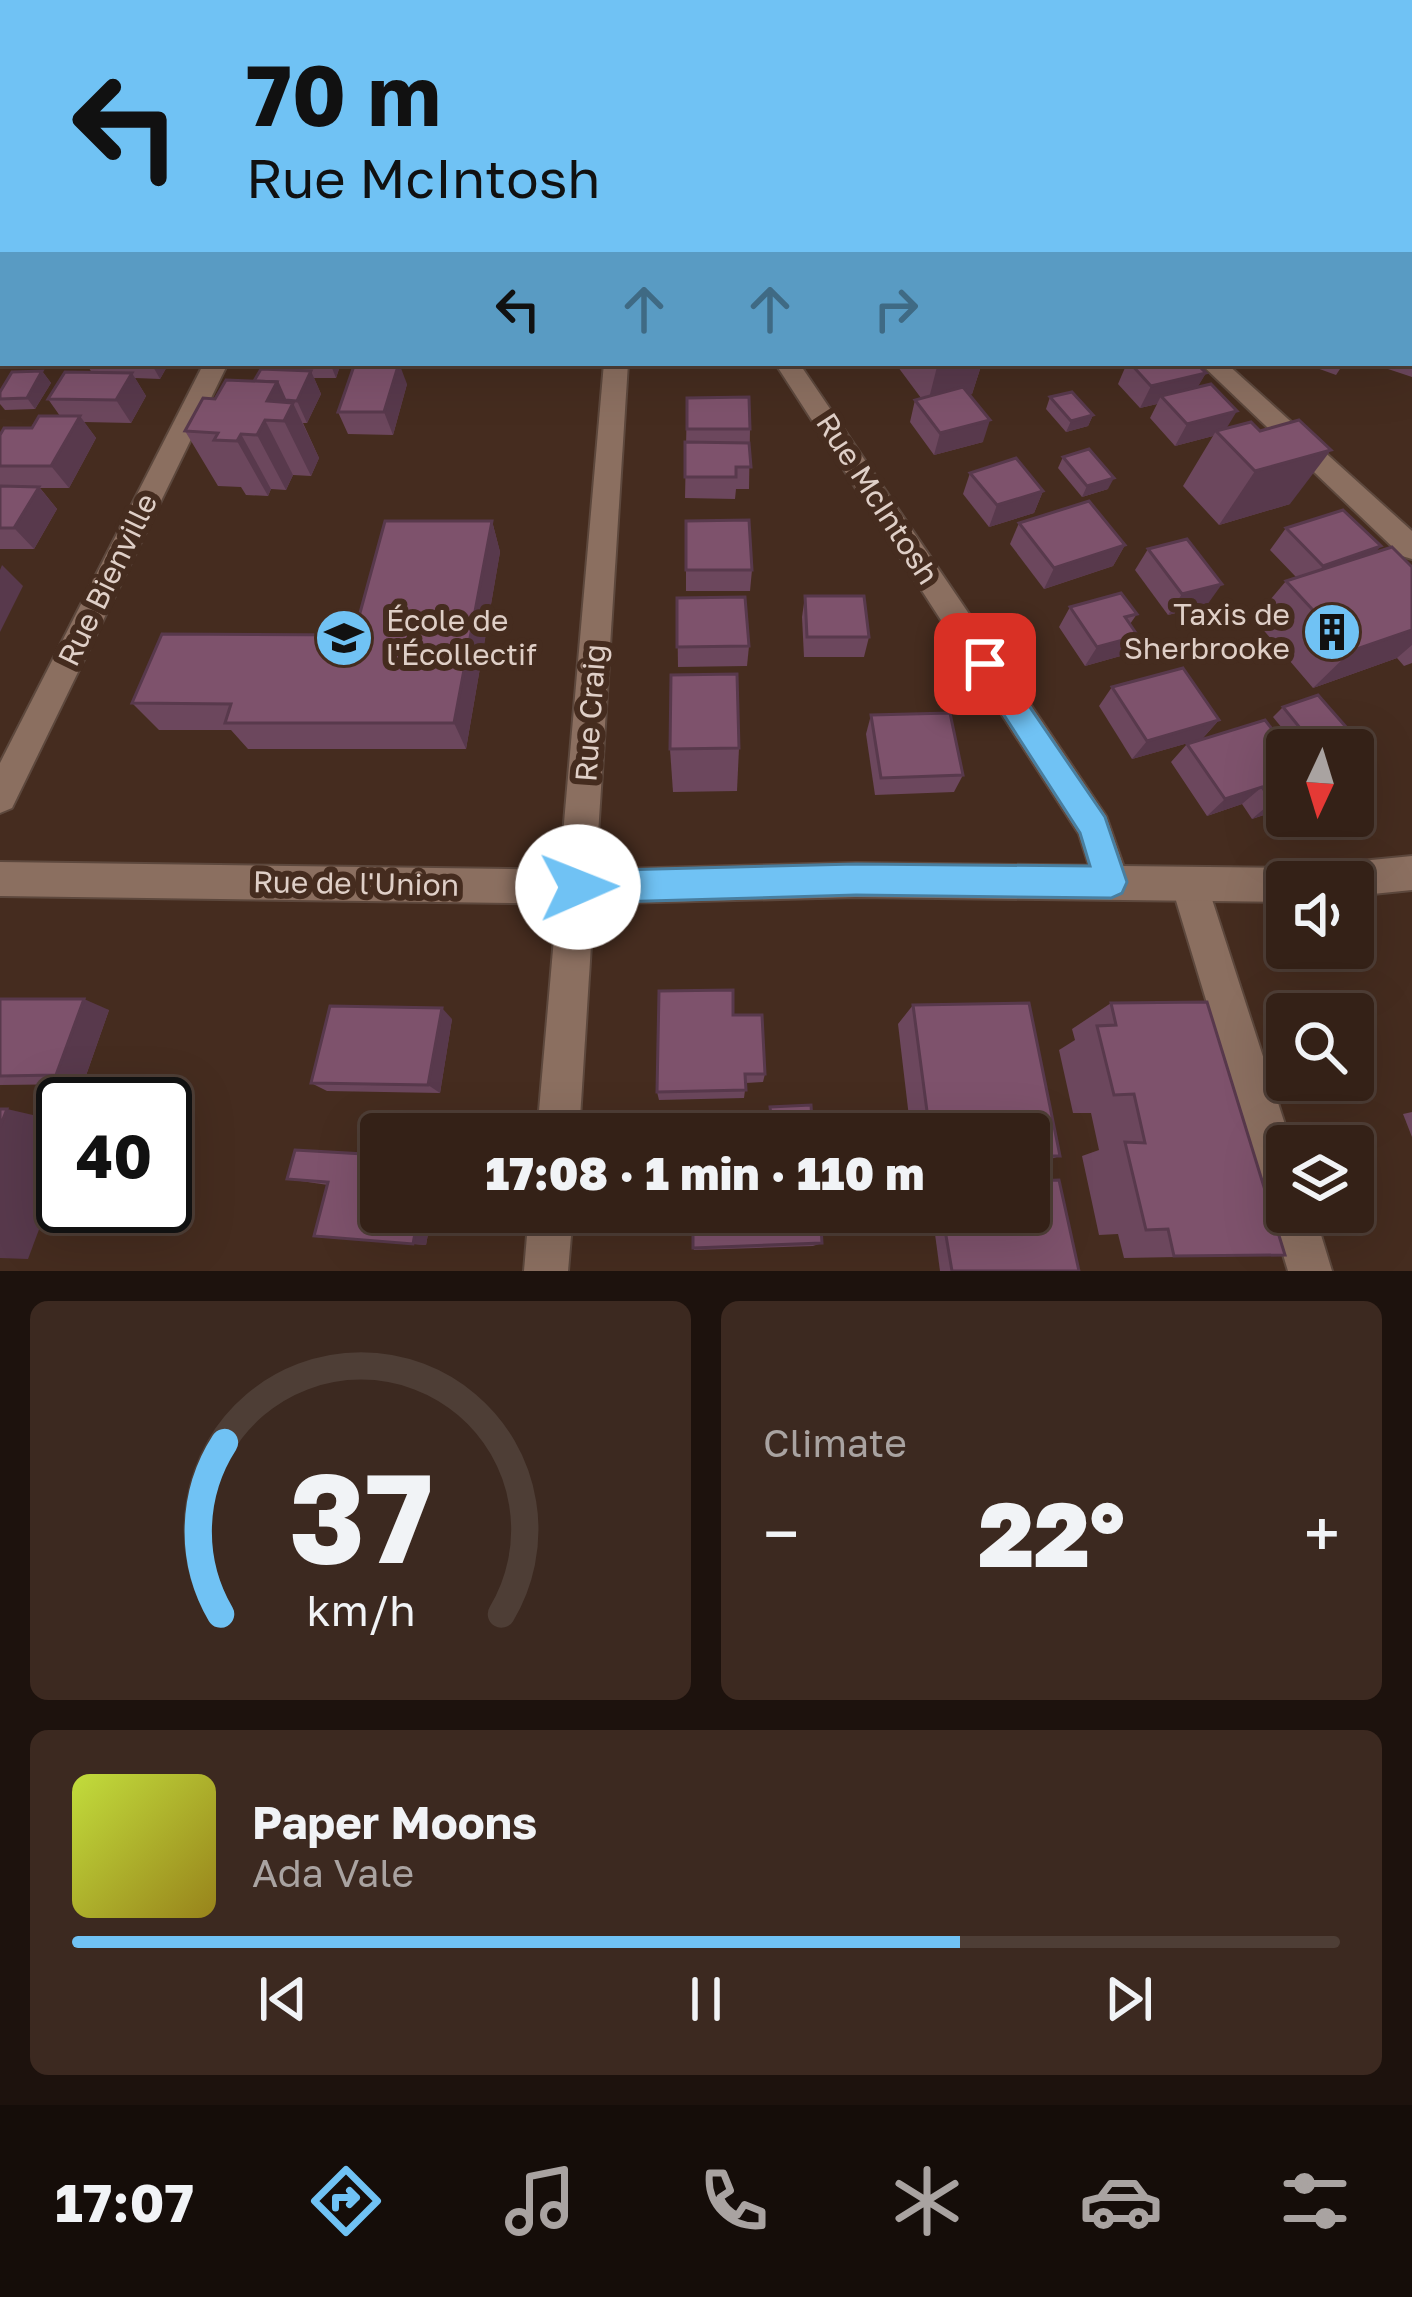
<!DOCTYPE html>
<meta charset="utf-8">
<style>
body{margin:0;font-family:"Golos Text",sans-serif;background:#3c2920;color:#f1f3f6;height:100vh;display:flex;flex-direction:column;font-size:45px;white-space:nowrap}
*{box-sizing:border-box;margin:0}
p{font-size:39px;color:#a9a3a1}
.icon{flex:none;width:66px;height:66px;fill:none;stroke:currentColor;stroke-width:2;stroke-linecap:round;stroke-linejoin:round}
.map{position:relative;height:1271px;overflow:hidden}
.details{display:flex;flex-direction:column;gap:30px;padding:30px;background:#1d120d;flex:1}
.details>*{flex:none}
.top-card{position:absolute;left:0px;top:0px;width:1413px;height:366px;box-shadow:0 12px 48px #0002,0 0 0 3px #4e3e36;background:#70c2f4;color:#111;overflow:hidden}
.needle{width:78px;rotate:184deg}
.tools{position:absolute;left:1266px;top:729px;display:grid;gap:24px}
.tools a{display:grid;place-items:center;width:108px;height:108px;border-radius:12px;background:#342117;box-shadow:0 12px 48px #0002,0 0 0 3px #4e3e36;font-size:60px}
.speed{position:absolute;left:36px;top:1077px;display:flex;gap:24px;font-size:60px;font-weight:700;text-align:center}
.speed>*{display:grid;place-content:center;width:156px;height:156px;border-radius:50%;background:#342117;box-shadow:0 12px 48px #0002,0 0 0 3px #4e3e36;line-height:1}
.speed .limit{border:6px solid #111;border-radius:18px;background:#fff;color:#111}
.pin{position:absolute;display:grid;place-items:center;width:102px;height:102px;color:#fff;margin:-51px;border-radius:24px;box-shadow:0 6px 18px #0006}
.me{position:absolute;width:132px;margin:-66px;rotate:89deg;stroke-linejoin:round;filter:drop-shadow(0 0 9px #0008)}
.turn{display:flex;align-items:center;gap:42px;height:252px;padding:0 48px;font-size:54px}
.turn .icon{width:156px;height:156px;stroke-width:2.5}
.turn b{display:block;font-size:84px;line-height:102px}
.lanes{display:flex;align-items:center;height:114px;padding:0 48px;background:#0003;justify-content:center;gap:60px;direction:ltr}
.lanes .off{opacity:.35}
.big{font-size:90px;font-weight:800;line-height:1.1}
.details .card{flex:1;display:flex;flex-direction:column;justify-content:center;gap:18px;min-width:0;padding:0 42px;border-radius:18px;background:#3c2920}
.details .dial{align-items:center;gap:0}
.dial svg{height:312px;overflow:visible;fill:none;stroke:#4e3e36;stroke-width:7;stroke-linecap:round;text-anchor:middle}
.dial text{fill:#f1f3f6;stroke:none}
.song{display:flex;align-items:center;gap:36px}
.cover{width:144px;height:144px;border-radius:18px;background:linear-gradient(135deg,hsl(70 70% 55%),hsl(50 70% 35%))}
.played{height:12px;border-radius:6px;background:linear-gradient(90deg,#70c2f4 70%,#4e3e36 70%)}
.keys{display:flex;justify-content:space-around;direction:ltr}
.heat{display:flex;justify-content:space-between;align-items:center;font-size:66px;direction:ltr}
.details .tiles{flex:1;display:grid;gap:30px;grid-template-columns:1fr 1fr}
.card:last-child{grid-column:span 2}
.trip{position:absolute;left:360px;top:1113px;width:690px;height:120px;border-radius:12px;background:#342117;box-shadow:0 12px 48px #0002,0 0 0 3px #4e3e36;font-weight:800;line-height:120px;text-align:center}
.tabs{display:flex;height:192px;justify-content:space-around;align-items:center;background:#150d09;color:#a9a3a1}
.tabs .icon{width:84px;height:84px}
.tabs .active{color:#70c2f4}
.tabs b{font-size:54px;color:#f1f3f6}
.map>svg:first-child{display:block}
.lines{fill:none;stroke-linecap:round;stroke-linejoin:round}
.minor-casing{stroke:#5d483d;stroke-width:4}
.tertiary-casing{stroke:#5d483d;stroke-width:4}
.minor{fill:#8b6f60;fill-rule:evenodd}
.tertiary{fill:#8b6f60;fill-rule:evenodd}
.wall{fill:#6c475d}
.shaded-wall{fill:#58394c}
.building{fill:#7e526c;stroke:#58394c;stroke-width:3}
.route{fill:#70c2f4;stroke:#497e9f;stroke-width:3}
.labels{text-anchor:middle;stroke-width:12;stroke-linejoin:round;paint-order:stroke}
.street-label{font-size:30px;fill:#dfcfc7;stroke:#452c1f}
.poi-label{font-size:30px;fill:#dfcfc7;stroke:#452c1f;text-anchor:end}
</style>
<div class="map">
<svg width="1412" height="1271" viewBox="0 0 1412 1271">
<rect width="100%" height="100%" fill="#452c1f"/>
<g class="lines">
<defs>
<g id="minor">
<polygon points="118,0 135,0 116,3"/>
<polygon points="388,0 404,0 387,3"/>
<polygon points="3,134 3,148 0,149 0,135"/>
<polygon points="204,363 228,363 12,808 0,813 0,763"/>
<polygon points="604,363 628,363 579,1134 537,1134"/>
<polygon points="775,363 799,363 1106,816 1129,882 1124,894 1111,899 1098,894 1079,834"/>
<polygon points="1189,867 1202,872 1207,884 1292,1146 1287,1146 1287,1212 1314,1212 1332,1271 1288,1271 1171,884 1176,872"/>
<polygon points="529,1212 573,1212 568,1271 524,1271"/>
</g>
<g id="tertiary">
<polygon points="782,0 799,0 801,3 784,3"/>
<polygon points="1200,363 1226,363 1412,531 1412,559 1402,556"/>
<polygon points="1412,856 1412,890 1353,896 1353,882 1287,882 1287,902 856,897 579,904 0,896 0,862 579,870 856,863 1287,868 1300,873 1303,880 1307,870 1320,865"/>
</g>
</defs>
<use href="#minor" class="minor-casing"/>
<use href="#tertiary" class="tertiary-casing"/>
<use href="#minor" class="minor"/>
<use href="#tertiary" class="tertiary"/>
</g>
<g class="wall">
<polygon points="3,0 74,0 71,3 3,3 3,80 0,80 0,2"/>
<polygon points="1229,0 1338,0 1337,3 1228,3"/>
<polygon points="1410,94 1412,95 1412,172 1410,175"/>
<rect x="0" y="201" width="3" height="41"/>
<polygon points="1410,259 1412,260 1412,377 1370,363 1410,363"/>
<polygon points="86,363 169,363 160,379 135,378 146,396 131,423 84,422 96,438 69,488 40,488 57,509 34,549 0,549 0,435 32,428 60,416 48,399 92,373"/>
<polygon points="271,363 341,363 336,378 314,378 321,394 307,423 303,423 319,458 311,476 293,475 286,490 271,489 268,496 246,495 241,487 218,486 185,431 215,399 254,381 275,369"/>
<polygon points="503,363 544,363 543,369 504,369"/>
<polygon points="898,363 982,363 972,394 969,395 983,442 934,455 910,422 915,400 921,398 898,367"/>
<polygon points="1127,363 1196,363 1206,373 1197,387 1227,428 1290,504 1219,525 1183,486 1213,436 1175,446 1150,418 1157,404 1140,408 1118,384"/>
<polygon points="1303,363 1344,363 1336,375"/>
<polygon points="42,371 51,383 35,409 5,410 0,404 0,392"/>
<polygon points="407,384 393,435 348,434 338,412"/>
<polygon points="1050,397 1093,415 1088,426 1066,432 1046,409"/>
<polygon points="687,398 750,429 749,489 736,489 735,499 685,498"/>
<polygon points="1063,457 1108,489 1082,497 1058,468"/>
<polygon points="970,473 1043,491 1034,513 989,527 963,494"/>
<polygon points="492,521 500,552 466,749 248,749 231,730 159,730 132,703 354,635"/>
<polygon points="686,521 752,570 750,591 686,591"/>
<polygon points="1019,523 1125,545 1113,566 1044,589 1010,544"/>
<polygon points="1286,528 1376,552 1412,567 1412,663 1404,666 1397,658 1313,688 1254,619 1286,581 1296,577 1270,550"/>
<polygon points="1148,549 1207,605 1168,615 1135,570"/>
<polygon points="805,596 869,637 864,657 804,657 802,617"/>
<polygon points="677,598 749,646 747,666 678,667"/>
<polygon points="1070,607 1137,614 1130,624 1124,655 1085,666 1059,627"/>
<polygon points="1112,687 1219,720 1202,739 1132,759 1099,706"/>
<polygon points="1283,707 1342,745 1328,750 1300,750 1273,717"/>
<polygon points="871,715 963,775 954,792 875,795 866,734"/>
<polygon points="1187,744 1287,750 1287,807 1252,819 1242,804 1207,816 1171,762"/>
<polygon points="739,748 737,791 673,792 670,749"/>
<polygon points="0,999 109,1010 83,1084 0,1085"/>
<polygon points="1111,1003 1285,1255 1124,1258 1118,1234 1099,1235 1082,1156 1099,1150 1091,1113 1073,1113 1059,1050 1075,1040 1072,1029"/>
<polygon points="913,1005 1060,1156 1029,1166 1029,1134 911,1134 898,1024"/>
<polygon points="733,1015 765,1074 763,1082 746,1083 744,1098 659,1100 657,1092"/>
<polygon points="452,1019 440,1093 327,1091 311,1083"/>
<polygon points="1412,1112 1412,1137 1403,1114"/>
<polygon points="295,1150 381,1212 432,1212 426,1245 314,1236 328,1185 287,1179"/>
<polygon points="932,1212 1029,1212 1079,1271 940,1271"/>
<polygon points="822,1243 813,1246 694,1250 693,1248"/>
</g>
<g class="shaded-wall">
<polygon points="3,47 3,77 0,72 0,50"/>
<polygon points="0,249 3,253 3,268 0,272"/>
<polygon points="151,363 169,363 160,379"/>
<polygon points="330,363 341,363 336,378"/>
<polygon points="399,363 407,384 393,435 384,412"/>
<polygon points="938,363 982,363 972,394 927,406"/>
<polygon points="42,371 51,383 35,409 27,398"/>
<polygon points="311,371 321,394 307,423 297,401"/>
<polygon points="132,373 146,396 131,423 116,400"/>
<polygon points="1206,373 1193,395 1161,396 1157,404 1140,408 1151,386"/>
<polygon points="277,382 290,409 293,403 319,458 311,476 284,421 267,401"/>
<polygon points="1237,411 1223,434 1216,431 1213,436 1175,446 1187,424"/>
<polygon points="1093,415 1088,426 1066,432 1071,421"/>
<polygon points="80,416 96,438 69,488 51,466"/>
<polygon points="265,420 293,475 286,490 257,435"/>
<polygon points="990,420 983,442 934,455 940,433"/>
<polygon points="241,434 271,489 268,496 237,441"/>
<polygon points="1331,450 1290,504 1219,525 1255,471"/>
<polygon points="1114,478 1108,489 1082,497 1087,486"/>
<polygon points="39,487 57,509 34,549 14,528"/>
<polygon points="1043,491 1034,513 989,527 997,505"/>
<polygon points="492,521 500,552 466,749 454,723"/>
<polygon points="1125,545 1113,566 1044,589 1054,568"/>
<polygon points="1381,546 1362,568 1305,587 1323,566"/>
<polygon points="2,565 23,586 0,632 0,570"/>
<polygon points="1222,584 1207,605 1168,615 1182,594"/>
<polygon points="1412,630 1412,645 1397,658 1313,688 1351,651"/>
<polygon points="1138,636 1124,655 1085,666 1097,647"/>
<polygon points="1219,720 1202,739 1132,759 1147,741"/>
<polygon points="1353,735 1342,745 1328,750 1316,750"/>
<polygon points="1262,787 1242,804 1207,816 1225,799"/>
<polygon points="1287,797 1287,807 1252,819 1272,802"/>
<polygon points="84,999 109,1010 83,1084 56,1075"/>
<polygon points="442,1008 452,1019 440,1093 428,1085"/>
<polygon points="7,1109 63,1122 63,1165 28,1259 0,1258 0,1127"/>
<polygon points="419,1212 432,1212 426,1245 413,1244"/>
</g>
<g class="building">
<polygon points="3,0 43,0 39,3 3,3 3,7 0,7 0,2"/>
<polygon points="925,0 1068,0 1068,3 924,3"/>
<polygon points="0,201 3,201 3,214 0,218"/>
<polygon points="1410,259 1412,260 1412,325 1410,324"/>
<polygon points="355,363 399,363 384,412 338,412"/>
<polygon points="1130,363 1196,363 1206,373 1151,386"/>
<polygon points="261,369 311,371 297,401 285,400 277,382 254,381"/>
<polygon points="42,371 27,398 0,399 0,392 12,372"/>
<polygon points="65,372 132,373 116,400 48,399"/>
<polygon points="226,380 277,382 267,401 293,403 284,421 265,420 257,435 241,434 237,441 214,440 218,433 185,431 203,398 215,399"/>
<polygon points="1211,384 1237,411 1187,424 1161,396"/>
<polygon points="963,387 990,420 940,433 915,400"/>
<polygon points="1072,392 1093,415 1071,421 1050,397"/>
<polygon points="749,397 750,429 687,429 687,398"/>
<polygon points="39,416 80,416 51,466 0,466 0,435 4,428 32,428"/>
<polygon points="1299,420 1331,450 1255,471 1216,431 1251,422 1260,431"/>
<polygon points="685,442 749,443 751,467 736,467 736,477 685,477"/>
<polygon points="1089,449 1114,478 1087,486 1063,457"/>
<polygon points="1016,458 1043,491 997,505 970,473"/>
<polygon points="0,486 39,487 14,528 0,528"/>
<polygon points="1089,501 1125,545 1054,568 1019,523"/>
<polygon points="1343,510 1381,546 1323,566 1286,528"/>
<polygon points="749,520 752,570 686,570 686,521"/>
<polygon points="385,521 492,521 454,723 225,723 231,704 132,703 162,634 354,635"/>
<polygon points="1187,539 1222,584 1182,594 1148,549"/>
<polygon points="1392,547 1412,567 1412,630 1351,651 1286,581"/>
<polygon points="1121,593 1137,614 1125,617 1138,636 1097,647 1070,607"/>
<polygon points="805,596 864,596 869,637 807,637"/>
<polygon points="745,597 749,646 677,647 677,598"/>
<polygon points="1183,668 1219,720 1147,741 1112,687"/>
<polygon points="737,674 739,748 670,749 671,675"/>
<polygon points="1318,695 1353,735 1317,749 1283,707"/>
<polygon points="950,713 963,775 881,778 871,715"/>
<polygon points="1265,720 1288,750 1287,797 1272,802 1262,787 1225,799 1187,744"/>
<polygon points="733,990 733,1015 762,1015 765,1074 745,1074 746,1090 657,1092 659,991"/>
<polygon points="0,999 84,999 56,1075 0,1076"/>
<polygon points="1207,1002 1285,1255 1174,1256 1168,1229 1146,1230 1125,1142 1145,1143 1134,1094 1114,1095 1097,1026 1116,1025 1111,1003"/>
<polygon points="1029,1003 1060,1156 1029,1156 1029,1134 930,1134 913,1005"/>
<polygon points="330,1006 442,1008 428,1085 311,1083"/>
<polygon points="811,1105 813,1134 691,1134 691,1126 772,1124 770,1107"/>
<polygon points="0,1109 7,1109 0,1127"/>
<polygon points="295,1150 381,1155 381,1212 419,1212 413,1244 314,1236 328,1182 287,1179"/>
<polygon points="1059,1180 1079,1271 952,1271 942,1212 1029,1212 1029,1181"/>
<polygon points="693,1212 820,1212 822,1243 693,1248"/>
</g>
<polygon class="route" points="985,653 995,656 1105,817 1127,882 1122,893 1111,898 856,895 578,903 567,898 562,887 567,876 578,871 856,864 1090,866 1080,833 971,664 975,656"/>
<defs>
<symbol id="building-disc" viewBox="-11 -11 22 22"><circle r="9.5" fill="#70c2f4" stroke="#452c1f"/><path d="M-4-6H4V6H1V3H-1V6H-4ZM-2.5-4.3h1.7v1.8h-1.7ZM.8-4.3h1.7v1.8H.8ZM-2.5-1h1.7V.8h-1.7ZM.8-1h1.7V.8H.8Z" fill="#111"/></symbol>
<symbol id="school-disc" viewBox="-11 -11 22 22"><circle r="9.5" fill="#70c2f4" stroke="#452c1f"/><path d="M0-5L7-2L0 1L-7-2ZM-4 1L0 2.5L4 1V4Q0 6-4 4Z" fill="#111"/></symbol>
</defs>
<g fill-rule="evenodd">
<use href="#building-disc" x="1299" y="599" width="66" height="66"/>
<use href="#school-disc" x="311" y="605" width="66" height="66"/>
</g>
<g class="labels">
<g class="street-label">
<text transform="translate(877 499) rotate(57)" y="10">Rue McIntosh</text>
<text transform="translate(108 580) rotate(-64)" y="10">Rue Bienville</text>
<text transform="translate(591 713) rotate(-86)" y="10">Rue Craig</text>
<text transform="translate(356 884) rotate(1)" y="10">Rue de l'Union</text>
</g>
<g class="poi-label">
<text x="1290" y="625">Taxis de<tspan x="1290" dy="34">Sherbrooke</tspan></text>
<text x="386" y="631" text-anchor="start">École de<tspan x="386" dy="34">l'Écollectif</tspan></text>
</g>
</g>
</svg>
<div class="tools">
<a><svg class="needle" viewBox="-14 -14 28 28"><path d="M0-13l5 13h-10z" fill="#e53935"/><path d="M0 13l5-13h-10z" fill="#a9a3a1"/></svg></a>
<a><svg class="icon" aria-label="sound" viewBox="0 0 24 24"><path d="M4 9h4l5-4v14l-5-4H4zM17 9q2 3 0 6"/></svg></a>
<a><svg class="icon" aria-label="search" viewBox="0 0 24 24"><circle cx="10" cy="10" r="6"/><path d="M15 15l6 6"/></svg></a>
<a><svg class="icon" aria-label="layers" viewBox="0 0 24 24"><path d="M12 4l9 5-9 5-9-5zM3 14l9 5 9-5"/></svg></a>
</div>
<div class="speed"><div class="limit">40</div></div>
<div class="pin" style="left:985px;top:664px;background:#d93025"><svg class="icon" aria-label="arrive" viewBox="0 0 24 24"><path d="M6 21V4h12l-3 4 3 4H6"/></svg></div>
<svg class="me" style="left:578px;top:887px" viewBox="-20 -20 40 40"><circle r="19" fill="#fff"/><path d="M0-13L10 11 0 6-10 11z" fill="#70c2f4"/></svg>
<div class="trip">17:08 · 1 min · 110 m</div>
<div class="top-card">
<div class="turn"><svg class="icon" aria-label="left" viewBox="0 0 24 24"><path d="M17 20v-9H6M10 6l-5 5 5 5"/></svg><div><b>70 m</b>Rue McIntosh</div></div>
<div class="lanes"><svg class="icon" aria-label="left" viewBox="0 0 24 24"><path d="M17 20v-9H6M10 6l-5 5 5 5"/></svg><svg class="icon off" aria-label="ahead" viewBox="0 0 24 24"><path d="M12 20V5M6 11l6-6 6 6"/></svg><svg class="icon off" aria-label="ahead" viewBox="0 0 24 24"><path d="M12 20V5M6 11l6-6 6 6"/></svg><svg class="icon off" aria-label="right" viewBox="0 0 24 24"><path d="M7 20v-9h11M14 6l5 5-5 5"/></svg></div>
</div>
</div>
<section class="details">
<div class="tiles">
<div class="card dial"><svg viewBox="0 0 100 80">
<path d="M14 69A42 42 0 1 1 86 69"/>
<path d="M14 69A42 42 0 0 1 15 25" stroke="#70c2f4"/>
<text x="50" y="56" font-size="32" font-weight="700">37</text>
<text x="50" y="72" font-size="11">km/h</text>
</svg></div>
<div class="card"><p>Climate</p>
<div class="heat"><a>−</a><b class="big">22°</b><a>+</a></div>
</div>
<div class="card">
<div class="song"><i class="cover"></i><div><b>Paper Moons</b><p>Ada Vale</p></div></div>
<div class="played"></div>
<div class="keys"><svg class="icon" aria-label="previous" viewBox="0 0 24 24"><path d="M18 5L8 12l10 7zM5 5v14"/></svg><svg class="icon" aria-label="pause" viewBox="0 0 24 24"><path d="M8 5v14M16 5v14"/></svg><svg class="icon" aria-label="next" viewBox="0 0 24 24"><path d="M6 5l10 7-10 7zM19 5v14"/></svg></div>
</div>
</div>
</section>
<nav class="tabs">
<b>17:07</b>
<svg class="icon active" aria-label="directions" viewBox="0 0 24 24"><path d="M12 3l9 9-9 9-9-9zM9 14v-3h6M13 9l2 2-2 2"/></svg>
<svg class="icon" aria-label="music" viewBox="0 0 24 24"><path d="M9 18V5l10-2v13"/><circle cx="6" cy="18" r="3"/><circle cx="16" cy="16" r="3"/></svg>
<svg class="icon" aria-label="phone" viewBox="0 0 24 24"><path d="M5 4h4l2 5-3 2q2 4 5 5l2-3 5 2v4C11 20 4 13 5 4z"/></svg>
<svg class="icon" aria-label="climate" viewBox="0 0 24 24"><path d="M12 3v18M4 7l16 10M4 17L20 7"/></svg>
<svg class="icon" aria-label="car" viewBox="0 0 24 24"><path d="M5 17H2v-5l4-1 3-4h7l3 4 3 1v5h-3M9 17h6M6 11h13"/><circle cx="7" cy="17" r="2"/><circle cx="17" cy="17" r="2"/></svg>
<svg class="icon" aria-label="filters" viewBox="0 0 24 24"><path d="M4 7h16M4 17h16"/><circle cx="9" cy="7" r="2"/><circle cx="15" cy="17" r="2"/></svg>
</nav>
